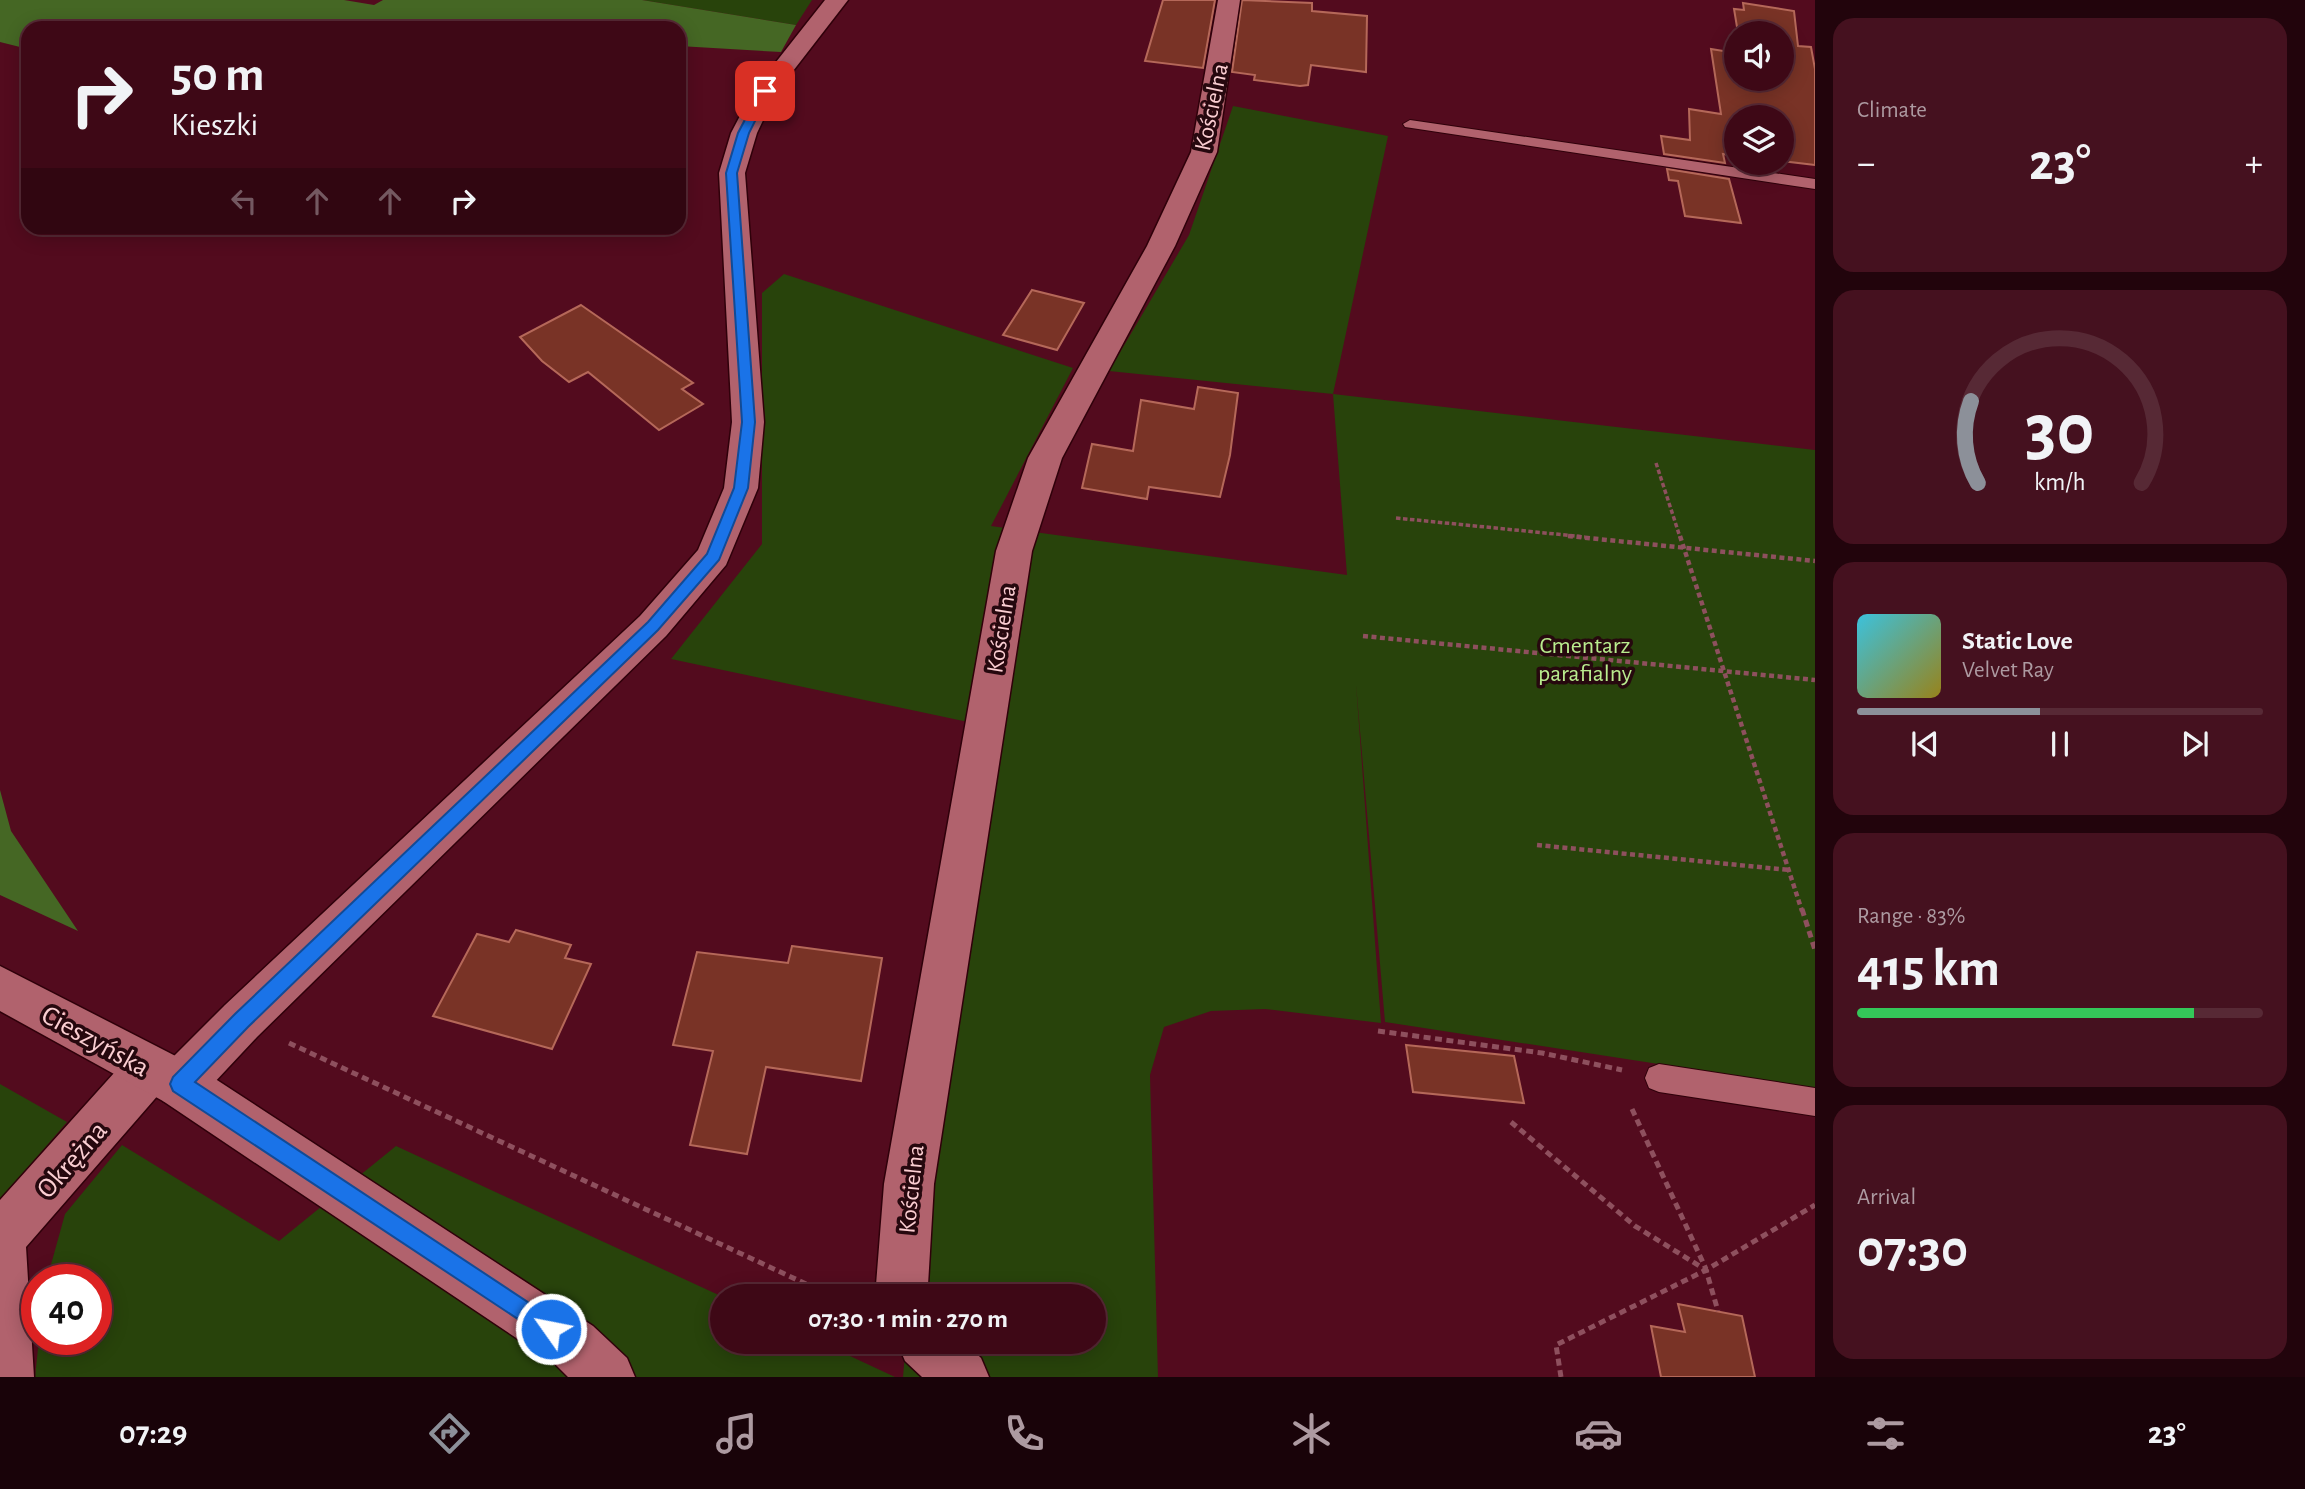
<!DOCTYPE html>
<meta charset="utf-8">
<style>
body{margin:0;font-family:"Alegreya Sans",sans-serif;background:#45111f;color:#f1f3f6;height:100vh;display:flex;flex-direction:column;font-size:26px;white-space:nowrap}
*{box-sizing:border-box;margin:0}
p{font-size:23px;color:#ad9aa1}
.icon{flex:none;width:38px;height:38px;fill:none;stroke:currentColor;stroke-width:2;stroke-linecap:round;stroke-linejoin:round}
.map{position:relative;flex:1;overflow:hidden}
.panel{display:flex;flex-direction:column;gap:18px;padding:18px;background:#22040c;width:490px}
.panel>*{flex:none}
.top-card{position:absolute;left:21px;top:21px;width:665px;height:214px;border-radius:21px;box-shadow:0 4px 18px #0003,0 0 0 2px #572935;background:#3e0816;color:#f1f3f6;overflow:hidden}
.buttons{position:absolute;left:1724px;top:21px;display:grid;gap:14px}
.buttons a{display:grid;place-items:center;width:70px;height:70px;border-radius:50%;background:#3e0816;box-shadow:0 4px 18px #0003,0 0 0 2px #572935;font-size:35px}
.speed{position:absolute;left:21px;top:1264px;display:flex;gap:14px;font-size:35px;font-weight:700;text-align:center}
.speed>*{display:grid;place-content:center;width:91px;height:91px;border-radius:50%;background:#3e0816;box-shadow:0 4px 18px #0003,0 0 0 2px #572935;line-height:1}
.speed .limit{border:10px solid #d22;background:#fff;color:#111}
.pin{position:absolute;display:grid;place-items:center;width:60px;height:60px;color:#fff;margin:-30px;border-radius:14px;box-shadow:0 4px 10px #0006}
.me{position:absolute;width:77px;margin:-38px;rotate:303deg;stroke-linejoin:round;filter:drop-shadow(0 0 5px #0008)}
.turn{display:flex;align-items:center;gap:24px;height:147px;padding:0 35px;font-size:32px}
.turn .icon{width:91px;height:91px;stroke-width:2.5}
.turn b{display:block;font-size:49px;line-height:60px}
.lanes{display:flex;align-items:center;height:66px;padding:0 35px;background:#0003;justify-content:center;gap:35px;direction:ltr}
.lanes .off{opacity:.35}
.big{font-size:52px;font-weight:600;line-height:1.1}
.panel .card{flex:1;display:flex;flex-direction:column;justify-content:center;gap:10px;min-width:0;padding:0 24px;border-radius:21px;background:#45111f}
.panel .dial{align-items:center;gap:0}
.dial svg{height:182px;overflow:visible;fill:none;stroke:#572935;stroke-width:7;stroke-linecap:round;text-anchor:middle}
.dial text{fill:#f1f3f6;stroke:none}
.song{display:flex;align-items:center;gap:21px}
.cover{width:84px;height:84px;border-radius:10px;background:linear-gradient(135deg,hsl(190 70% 55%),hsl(50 70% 35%))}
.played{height:7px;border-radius:4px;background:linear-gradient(90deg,#8c9099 45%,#572935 45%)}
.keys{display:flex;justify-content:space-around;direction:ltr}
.heat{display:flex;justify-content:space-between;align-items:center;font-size:38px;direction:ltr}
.charge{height:10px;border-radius:5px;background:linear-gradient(90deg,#34c759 83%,#572935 0)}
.trip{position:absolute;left:710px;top:1284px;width:396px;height:70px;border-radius:35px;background:#3e0816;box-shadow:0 4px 18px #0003,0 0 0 2px #572935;font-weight:600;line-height:70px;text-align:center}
.tabs{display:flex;height:112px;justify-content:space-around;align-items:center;background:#190309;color:#ad9aa1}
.tabs .icon{width:49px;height:49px}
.tabs .on{color:#8c9099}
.tabs b{font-size:32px;color:#f1f3f6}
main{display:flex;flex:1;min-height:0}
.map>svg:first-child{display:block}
.green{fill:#28430b}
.forest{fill:#456724}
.building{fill:#793326;stroke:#b56859;stroke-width:2}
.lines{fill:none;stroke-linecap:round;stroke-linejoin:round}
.service-casing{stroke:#2f000a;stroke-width:2}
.minor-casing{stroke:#2f000a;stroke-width:3}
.tertiary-casing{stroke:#2f000a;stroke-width:3}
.path-far2{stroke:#8e505e;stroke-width:3.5;stroke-dasharray:4.5 2.5;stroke-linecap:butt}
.path-far1{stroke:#8e505e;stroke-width:4.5;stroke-dasharray:5 3.5;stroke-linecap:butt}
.path{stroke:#8e505e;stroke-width:5;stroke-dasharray:7 4.5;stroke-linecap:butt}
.service{fill:#b1626d;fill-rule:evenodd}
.minor{fill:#b1626d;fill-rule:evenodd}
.tertiary{fill:#b1626d;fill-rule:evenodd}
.route{fill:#1a73e8;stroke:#114b97;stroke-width:2}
.labels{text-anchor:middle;stroke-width:7;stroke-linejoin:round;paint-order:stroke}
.street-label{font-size:24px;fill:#fbced2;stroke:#26080e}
.park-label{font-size:24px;fill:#b9ec8e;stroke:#26080e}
.near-street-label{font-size:28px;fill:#fbced2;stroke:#26080e}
</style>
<main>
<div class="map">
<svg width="1815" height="1377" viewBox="0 0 1815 1377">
<rect width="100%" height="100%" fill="#530b1e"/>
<g class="green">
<polygon points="642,0 812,0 796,25"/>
<polygon points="1233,106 1388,136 1333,394 1815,450 1815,1088 1385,1022 1356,684 1381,1023 1265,1009 1211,1011 1164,1027 1150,1075 1158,1377 903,1377 906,1342 1094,1342 1094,1297 911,1297 968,722 671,659 762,544 762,293 784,274 1073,368 991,526 1347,575 1333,394 1109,371 1189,235"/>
<polygon points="0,1084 67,1122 0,1200"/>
<polygon points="122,1145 279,1241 396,1146 723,1297 723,1342 820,1342 895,1377 35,1377 39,1339 96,1339 96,1279 47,1279 65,1214"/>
</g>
<g class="forest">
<polygon points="0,0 344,0 374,5 383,0 642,0 796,25 781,52 679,46 679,28 418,28 367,22 349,28 28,28 28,49 0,42"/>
<polygon points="0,790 11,831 78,931 0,895"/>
</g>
<g class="building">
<polygon points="1163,0 1215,0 1203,68 1145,61"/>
<polygon points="1242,0 1312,3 1312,11 1367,16 1366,72 1311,65 1308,85 1300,86 1254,80 1255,75 1232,72"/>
<polygon points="1743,3 1794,11 1798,46 1811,47 1815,69 1815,165 1782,161 1782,117 1736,117 1736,156 1723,154 1725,163 1664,154 1661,136 1690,140 1689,109 1721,114 1711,49 1736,53 1736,79 1782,79 1782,33 1738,33 1734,9 1744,10"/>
<polygon points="1667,169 1729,179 1741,223 1685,216 1678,181 1669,180"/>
<polygon points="1032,290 1084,303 1057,350 1003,335"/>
<polygon points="581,305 693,383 682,389 703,404 659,430 588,372 569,382 542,361 520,337"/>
<polygon points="1198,387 1238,393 1230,455 1220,497 1149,487 1147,499 1082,488 1092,444 1133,451 1141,400 1194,409"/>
<polygon points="516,930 571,945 565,958 591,964 552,1049 433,1016 477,934 509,942"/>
<polygon points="792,946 882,958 861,1081 766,1067 747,1154 690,1145 713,1051 673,1045 697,952 788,963"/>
<polygon points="1406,1045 1514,1056 1524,1103 1413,1092"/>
<polygon points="1678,1304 1742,1316 1755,1377 1661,1377 1651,1326 1685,1332"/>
</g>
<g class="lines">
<defs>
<g id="service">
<polygon points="1410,120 1815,179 1815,189 1405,127 1403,124"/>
<polygon points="1659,1064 1815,1088 1815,1116 1659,1092 1649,1088 1645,1078 1649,1068"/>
</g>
<g id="minor">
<polygon points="825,0 848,0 776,93 757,133 745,173 764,422 758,488 726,565 666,636 257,1037 197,1101 180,1108 163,1101 160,1093 26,1247 34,1377 0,1377 0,1200 132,1053 149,1047 166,1053 169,1061 225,1005 640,616 698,550 724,488 732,422 719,173 731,133 753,91"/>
<polygon points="1218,0 1240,0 1217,152 1175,246 1062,458 1032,551 934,1184 928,1285 931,1297 879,1297 876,1285 884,1184 996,551 1028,458 1147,246 1191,152"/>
<polygon points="897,1342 964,1342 981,1358 989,1377 922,1377 905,1361"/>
</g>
<polygon id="tertiary" points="0,966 197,1067 593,1326 627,1358 635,1377 568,1377 555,1364 163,1101 0,1011"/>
</defs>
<use href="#service" class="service-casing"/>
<use href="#minor" class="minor-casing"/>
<use href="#tertiary" class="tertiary-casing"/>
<g class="path-far2">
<polyline points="1656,463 1680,537"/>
<polyline points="1396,518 1585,537"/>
</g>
<g class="path-far1">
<polyline points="1568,536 1815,561"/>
<polyline points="1680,536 1802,911"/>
<polyline points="1363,636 1815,680"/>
<polyline points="1537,845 1789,870"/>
</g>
<g class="path">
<polyline points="1802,909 1815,950"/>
<polyline points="1378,1031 1542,1053 1622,1070"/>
<polyline points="289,1043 834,1297"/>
<polyline points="1632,1109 1706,1269"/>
<polyline points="1511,1122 1635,1226 1706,1270 1718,1311"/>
<polyline points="1561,1377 1556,1345 1706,1270 1815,1205"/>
</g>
<use href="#service" class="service"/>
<use href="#minor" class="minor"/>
<use href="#tertiary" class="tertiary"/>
</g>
<polygon class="route" points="765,88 770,91 749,133 737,173 755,422 748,488 719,560 658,630 248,1027 195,1082 558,1322 562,1329 558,1337 551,1341 173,1091 170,1084 173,1077 235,1014 648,622 707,554 734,488 742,422 726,173 738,133 760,91"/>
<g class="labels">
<g class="street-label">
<text transform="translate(1211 107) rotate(-78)" y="8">Kościelna</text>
<text transform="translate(1001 629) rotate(-81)" y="8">Kościelna</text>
<text transform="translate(911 1189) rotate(-84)" y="8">Kościelna</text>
</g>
<g class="park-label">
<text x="1585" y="653">Cmentarz<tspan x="1585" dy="28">parafialny</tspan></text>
</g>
<g class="near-street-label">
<text transform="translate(96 1040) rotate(29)" y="10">Cieszyńska</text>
<text transform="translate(71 1159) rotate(-49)" y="10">Okrężna</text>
</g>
</g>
</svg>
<div class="buttons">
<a><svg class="icon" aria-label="sound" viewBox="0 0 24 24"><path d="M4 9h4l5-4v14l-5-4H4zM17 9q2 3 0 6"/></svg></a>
<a><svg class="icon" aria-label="layers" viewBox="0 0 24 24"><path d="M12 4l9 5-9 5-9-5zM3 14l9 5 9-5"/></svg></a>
</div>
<div class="speed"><div class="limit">40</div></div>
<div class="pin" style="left:765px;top:91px;background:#d93025"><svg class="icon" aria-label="arrive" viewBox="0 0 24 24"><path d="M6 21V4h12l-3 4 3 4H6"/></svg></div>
<svg class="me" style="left:551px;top:1329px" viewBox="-20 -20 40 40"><circle r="17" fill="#1a73e8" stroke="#fff" stroke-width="3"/><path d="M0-11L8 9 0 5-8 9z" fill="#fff"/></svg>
<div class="trip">07:30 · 1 min · 270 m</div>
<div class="top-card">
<div class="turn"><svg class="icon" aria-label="right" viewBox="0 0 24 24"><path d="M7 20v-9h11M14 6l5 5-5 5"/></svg><div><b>50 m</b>Kieszki</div></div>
<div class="lanes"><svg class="icon off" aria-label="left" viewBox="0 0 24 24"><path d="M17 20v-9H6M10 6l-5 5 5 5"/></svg><svg class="icon off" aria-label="ahead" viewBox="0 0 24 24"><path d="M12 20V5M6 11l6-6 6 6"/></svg><svg class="icon off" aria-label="ahead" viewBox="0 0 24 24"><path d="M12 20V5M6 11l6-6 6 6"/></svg><svg class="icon" aria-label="right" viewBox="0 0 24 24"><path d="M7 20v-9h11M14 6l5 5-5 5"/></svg></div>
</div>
</div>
<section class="panel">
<div class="card"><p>Climate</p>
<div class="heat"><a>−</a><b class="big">23°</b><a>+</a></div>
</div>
<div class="card dial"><svg viewBox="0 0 100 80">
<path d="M14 69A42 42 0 1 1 86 69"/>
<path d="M14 69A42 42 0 0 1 11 33" stroke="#8c9099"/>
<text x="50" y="56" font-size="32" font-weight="700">30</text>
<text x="50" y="72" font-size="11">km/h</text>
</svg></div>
<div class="card">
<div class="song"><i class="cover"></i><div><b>Static Love</b><p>Velvet Ray</p></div></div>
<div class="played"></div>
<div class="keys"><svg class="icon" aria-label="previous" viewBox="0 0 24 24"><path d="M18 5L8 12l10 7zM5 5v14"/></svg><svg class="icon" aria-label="pause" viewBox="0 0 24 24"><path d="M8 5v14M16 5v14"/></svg><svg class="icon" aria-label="next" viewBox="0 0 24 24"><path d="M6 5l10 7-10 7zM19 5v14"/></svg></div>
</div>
<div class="card"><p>Range · 83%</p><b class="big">415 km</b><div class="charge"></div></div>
<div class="card"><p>Arrival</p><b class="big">07:30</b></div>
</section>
</main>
<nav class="tabs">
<b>07:29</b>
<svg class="icon on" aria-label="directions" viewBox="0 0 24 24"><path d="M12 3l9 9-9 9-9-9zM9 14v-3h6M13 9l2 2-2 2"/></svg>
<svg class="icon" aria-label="music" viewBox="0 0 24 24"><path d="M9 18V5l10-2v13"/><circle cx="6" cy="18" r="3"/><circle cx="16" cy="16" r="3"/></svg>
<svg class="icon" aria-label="phone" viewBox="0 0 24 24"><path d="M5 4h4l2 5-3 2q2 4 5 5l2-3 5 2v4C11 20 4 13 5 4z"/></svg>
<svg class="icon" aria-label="climate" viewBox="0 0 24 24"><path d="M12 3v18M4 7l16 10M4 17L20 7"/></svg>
<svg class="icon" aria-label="car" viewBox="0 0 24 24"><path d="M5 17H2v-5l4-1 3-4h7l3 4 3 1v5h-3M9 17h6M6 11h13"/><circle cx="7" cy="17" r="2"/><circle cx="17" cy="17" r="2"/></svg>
<svg class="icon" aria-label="filters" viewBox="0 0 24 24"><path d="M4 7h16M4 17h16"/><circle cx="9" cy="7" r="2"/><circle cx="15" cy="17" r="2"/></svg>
<b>23°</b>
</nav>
